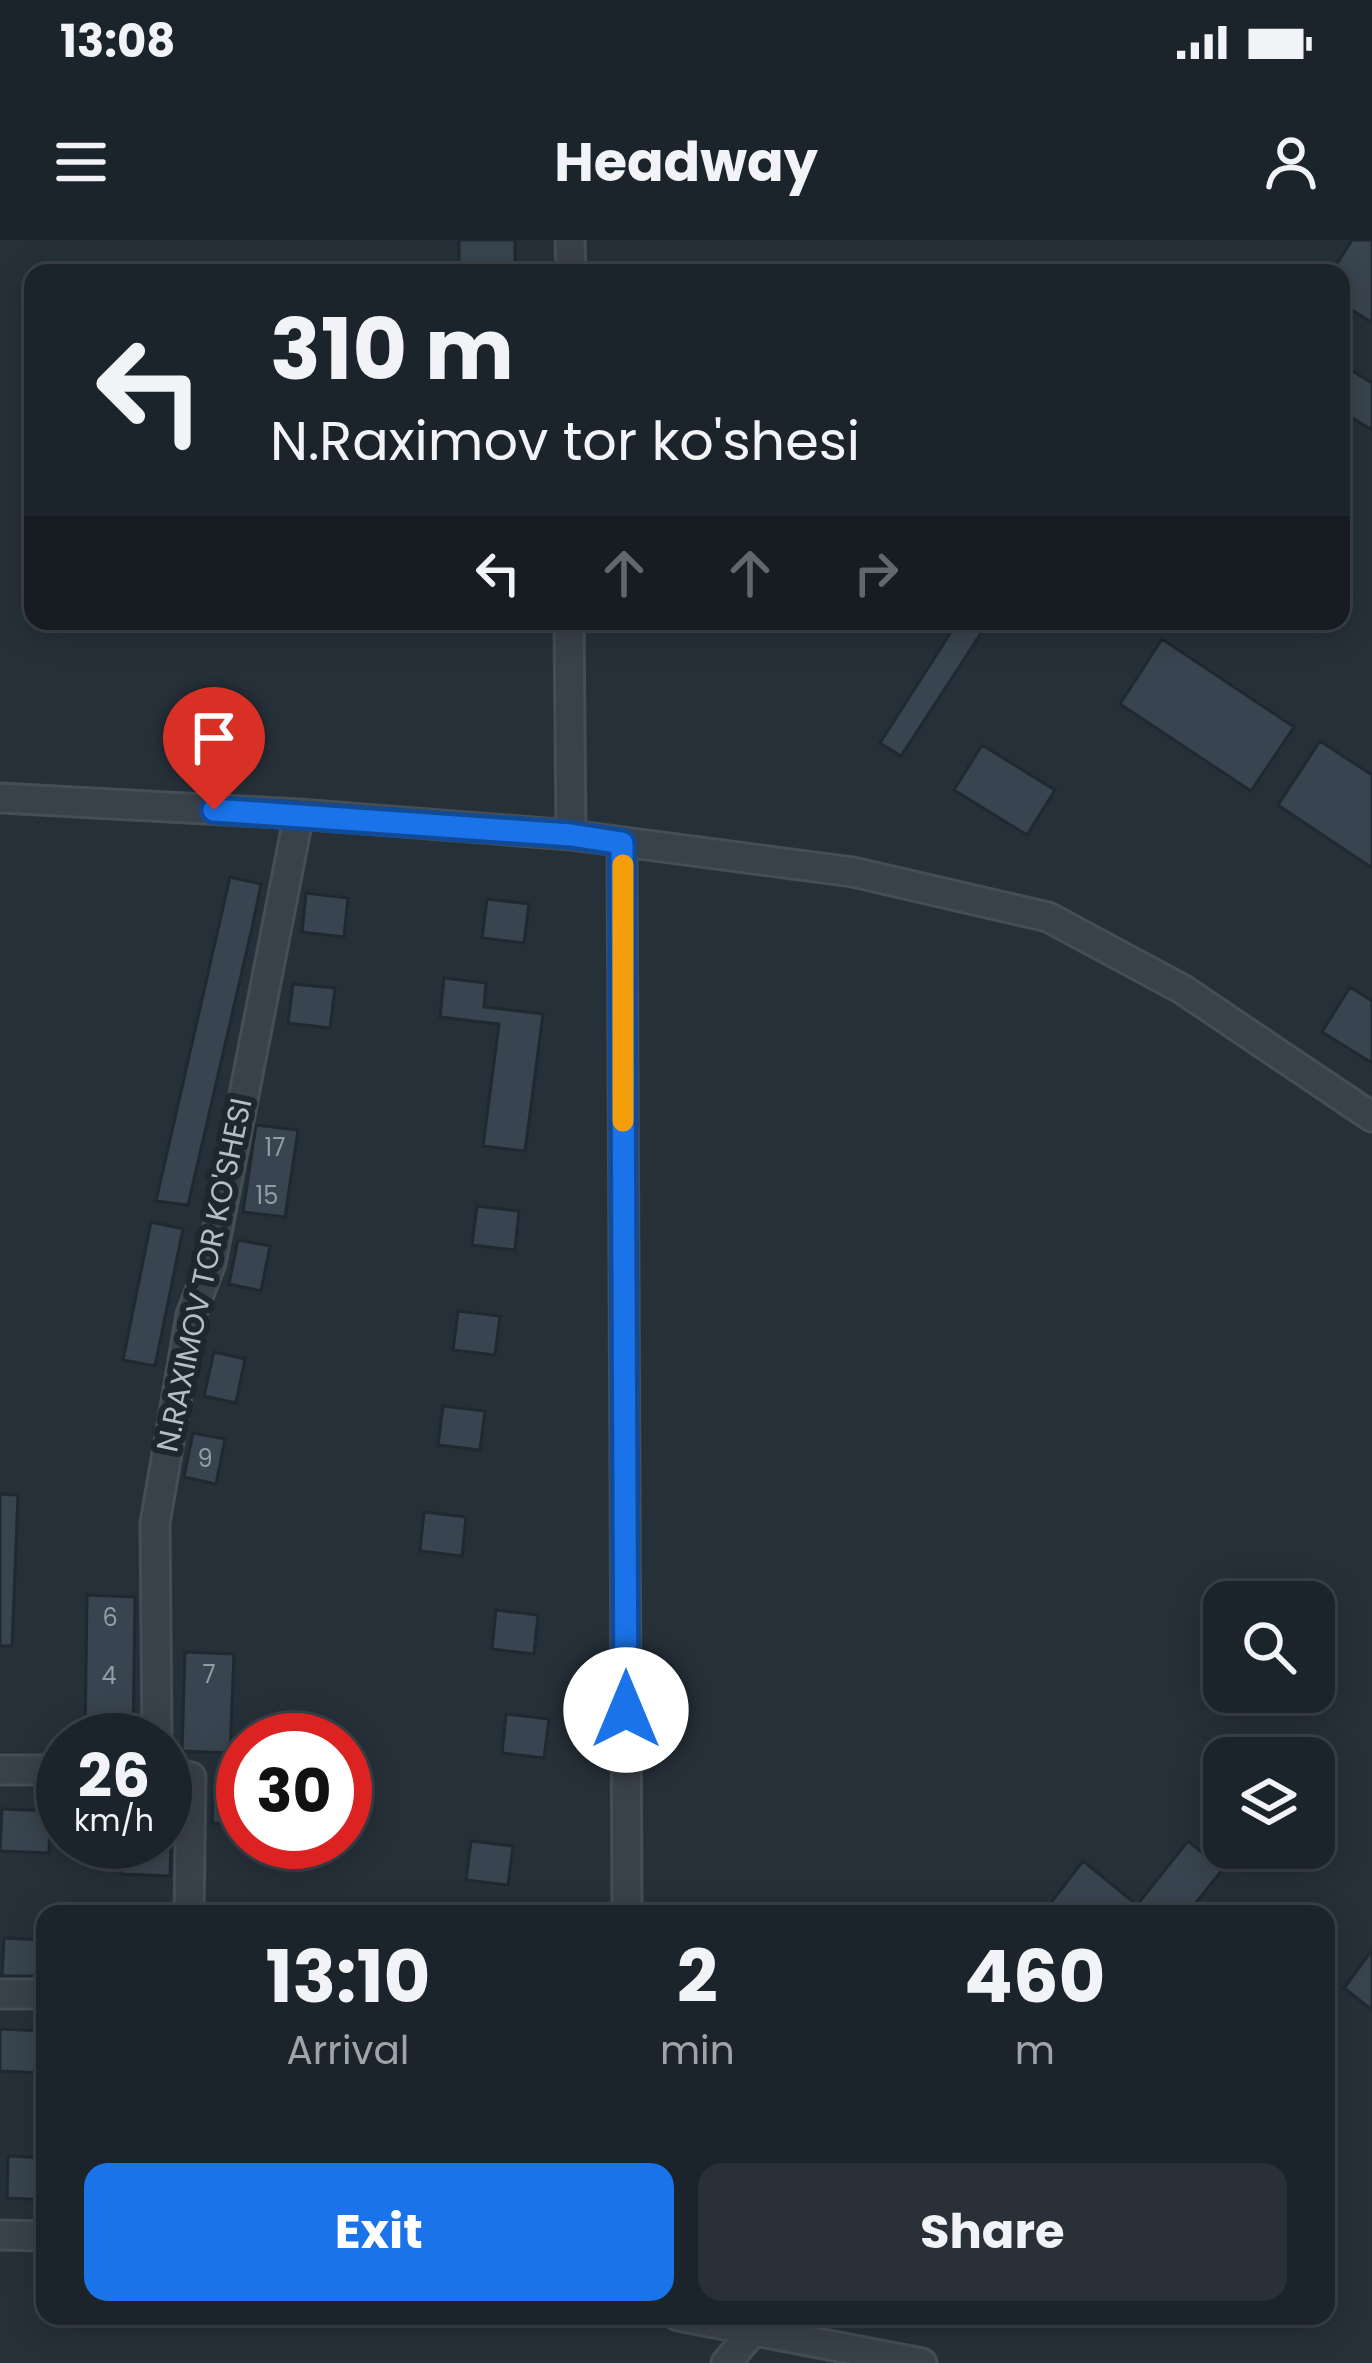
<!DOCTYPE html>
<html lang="en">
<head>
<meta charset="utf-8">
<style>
	:root { --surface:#1c242b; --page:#293037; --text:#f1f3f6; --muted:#a0a4a9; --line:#3a4147; --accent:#1a73e8 }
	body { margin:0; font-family:Poppins,sans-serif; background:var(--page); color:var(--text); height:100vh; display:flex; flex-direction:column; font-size:45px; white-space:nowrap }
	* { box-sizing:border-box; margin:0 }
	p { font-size:39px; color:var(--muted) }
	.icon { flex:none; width:66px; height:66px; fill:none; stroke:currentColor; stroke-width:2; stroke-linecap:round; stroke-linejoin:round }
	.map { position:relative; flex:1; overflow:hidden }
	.sheet { position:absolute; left:36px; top:1665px; width:1299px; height:420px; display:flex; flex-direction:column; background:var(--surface); border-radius:24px; box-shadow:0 6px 30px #0003,0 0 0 3px var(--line) }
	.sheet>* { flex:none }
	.hud { position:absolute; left:24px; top:24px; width:1326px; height:366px; border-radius:24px; box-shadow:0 6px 30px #0003,0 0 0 3px var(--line); background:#1c242b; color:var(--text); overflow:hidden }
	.controls { position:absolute; left:1203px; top:1341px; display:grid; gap:24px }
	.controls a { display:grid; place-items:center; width:132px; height:132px; border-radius:24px; background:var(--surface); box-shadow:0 6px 30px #0003,0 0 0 3px var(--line); font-size:60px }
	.speed { position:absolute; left:36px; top:1473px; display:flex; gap:24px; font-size:60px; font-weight:700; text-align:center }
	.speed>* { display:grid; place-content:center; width:156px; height:156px; border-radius:50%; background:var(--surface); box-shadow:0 6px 30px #0003,0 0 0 3px var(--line); line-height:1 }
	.speed small { font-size:30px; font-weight:400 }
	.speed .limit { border:18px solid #d22; background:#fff; color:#111 }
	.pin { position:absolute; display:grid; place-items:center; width:102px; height:102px; color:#fff; margin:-123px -51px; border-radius:50% 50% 50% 0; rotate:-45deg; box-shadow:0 0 12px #0007 }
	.pin .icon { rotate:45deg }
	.me { position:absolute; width:132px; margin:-66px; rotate:0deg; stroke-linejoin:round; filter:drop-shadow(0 0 9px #0008) }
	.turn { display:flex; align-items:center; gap:42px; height:252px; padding:0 48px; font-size:54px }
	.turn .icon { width:156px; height:156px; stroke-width:2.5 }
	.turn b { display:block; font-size:84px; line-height:102px }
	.lanes { display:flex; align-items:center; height:114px; padding:0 48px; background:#0003; justify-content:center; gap:60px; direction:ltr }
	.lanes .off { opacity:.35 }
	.eta { display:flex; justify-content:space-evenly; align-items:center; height:204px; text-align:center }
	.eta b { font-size:72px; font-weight:700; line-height:84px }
	.button { display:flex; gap:24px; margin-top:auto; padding:24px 48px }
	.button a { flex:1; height:138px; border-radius:24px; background:var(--accent); color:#fff; font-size:48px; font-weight:700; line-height:138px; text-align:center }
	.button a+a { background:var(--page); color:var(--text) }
	.status { display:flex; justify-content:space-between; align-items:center; height:84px; padding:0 60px; background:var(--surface); direction:ltr }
	.status svg { height:33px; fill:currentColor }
	header { display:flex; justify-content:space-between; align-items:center; height:156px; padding:0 48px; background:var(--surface); font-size:54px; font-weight:700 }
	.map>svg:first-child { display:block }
	.building { fill:#38444f; stroke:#202830; stroke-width:3 }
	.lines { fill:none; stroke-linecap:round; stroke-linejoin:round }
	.minor-casing { stroke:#454d55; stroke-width:33 }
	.minor { stroke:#39414a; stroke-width:27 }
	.route-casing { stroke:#114b97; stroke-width:30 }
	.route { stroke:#1a73e8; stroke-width:21 }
	.slow { stroke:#f59e0b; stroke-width:21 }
	.labels { text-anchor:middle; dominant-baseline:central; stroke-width:12; stroke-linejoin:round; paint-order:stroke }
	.number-label { font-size:24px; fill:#949da6 }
	.street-label { font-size:30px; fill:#b5bdc5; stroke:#1e262e }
</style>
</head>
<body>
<div class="status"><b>13:08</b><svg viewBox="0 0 49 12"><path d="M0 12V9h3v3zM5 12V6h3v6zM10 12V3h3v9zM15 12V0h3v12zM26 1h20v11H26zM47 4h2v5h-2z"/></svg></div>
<header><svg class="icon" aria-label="menu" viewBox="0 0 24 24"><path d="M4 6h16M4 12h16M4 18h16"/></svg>Headway<svg class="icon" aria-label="person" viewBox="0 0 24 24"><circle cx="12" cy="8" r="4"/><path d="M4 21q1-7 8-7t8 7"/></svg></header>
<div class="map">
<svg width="1372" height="2123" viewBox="0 0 1372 2123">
	<rect width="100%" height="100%" fill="#263039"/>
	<path class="building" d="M459 0H515V28L459 27Z
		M1352 0H1372V83L1354 71 1351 76 1341 70V33H1331Z
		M1341 124 1372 143V190L1341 171Z
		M958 381H989L901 516 880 503Z
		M1162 399 1294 487 1251 551 1120 464Z
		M1320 501 1372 535V628L1278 565Z
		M982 505 1055 550 1027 595 954 550Z
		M230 637 261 644 252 688 188 965 156 961Z
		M306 653 348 658 344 697 302 692Z
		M487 659 529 664 524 703 482 698Z
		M444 738 486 743 484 767 543 774 525 911 483 906 499 784 440 777Z
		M293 744 335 748 330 788 288 783Z
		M1350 747 1372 761V823L1322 792Z
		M256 885 298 890 285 977 243 972Z
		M477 966 519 971 515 1010 472 1005Z
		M151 982 183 989 155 1126 123 1120Z
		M238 1000 270 1006 261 1051 229 1044Z
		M458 1071 500 1076 495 1115 453 1110Z
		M214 1112 245 1119 236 1163 204 1156Z
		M443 1166 485 1171 480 1210 438 1205Z
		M193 1193 225 1199 216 1244 184 1237Z
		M0 1254 18 1255 12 1406H0Z
		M424 1272 466 1277 462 1316 420 1311Z
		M87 1355 135 1357 133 1500H85Z
		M496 1370 538 1375 534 1414 492 1409Z
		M185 1412 234 1414 230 1513 182 1511Z
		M506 1474 549 1479 544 1518 502 1513Z
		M214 1542 243 1543V1585L212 1583Z
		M2 1569 50 1571 49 1613 0 1611Z
		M471 1601 513 1606 508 1645 466 1640Z
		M1188 1601 1223 1629 1187 1674H1042L1083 1621 1137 1665Z
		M123 1602H171L170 1636 121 1634Z
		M4 1698 45 1700V1736H2Z
		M1372 1710V1770L1344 1748Z
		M0 1789 45 1791V1833L0 1831Z
		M8 1916 45 1918V1960L7 1958Z"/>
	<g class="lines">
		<g class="minor-casing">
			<path id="minor" d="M570 0 571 33
				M569 381 571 595
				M0 558 299 574 571 595 853 632 1048 677 1182 749 1372 877
				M622 603 627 1674
				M157 1500 155 1283 191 1075 211 1023 299 574
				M0 1530H63
				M165 1532 191 1537 189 1674
				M0 1754H45
				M0 1995 45 1996
				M678 2076 922 2123
				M726 2123 755 2089"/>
		</g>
		<use href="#minor" class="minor"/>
	</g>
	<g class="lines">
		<g class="route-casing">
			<path id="route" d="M214 570 571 595 622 603 626 1470"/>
		</g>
		<use href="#route" class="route"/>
		<path class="slow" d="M623 625V881"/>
	</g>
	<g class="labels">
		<g class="number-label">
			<text x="275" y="907">17</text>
			<text x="267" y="955">15</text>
			<text x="205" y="1218">9</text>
			<text x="110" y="1377">6</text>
			<text x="209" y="1434">7</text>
			<text x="109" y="1435">4</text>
		</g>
		<g class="street-label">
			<text transform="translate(204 1035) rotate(-78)">N.RAXIMOV TOR KO'SHESI</text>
		</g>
	</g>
</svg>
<div class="controls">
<a><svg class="icon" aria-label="search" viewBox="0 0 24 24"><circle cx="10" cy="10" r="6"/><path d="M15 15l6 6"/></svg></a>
<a><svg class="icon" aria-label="layers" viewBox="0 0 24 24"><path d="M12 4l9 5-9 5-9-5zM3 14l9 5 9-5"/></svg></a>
</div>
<div class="speed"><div>26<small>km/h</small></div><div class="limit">30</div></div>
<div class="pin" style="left:214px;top:570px;background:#d93025"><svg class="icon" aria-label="arrive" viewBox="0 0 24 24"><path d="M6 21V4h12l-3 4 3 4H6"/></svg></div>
<svg class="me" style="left:626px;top:1470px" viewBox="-20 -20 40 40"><circle r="19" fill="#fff"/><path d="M0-13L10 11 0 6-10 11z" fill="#1a73e8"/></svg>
<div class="hud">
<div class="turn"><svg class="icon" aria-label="left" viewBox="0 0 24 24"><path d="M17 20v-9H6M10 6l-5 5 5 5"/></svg><div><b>310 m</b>N.Raximov tor ko'shesi</div></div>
<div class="lanes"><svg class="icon" aria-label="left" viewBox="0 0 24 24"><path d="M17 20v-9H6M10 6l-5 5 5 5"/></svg><svg class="icon off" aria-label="ahead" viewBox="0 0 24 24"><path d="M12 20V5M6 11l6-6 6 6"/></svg><svg class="icon off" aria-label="ahead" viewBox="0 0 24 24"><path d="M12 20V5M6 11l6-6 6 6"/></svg><svg class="icon off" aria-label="right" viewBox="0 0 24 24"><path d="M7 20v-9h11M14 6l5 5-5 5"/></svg></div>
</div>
<section class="sheet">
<div class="eta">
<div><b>13:10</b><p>Arrival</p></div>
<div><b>2</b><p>min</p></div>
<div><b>460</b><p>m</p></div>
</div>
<div class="button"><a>Exit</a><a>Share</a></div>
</section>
</div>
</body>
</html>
